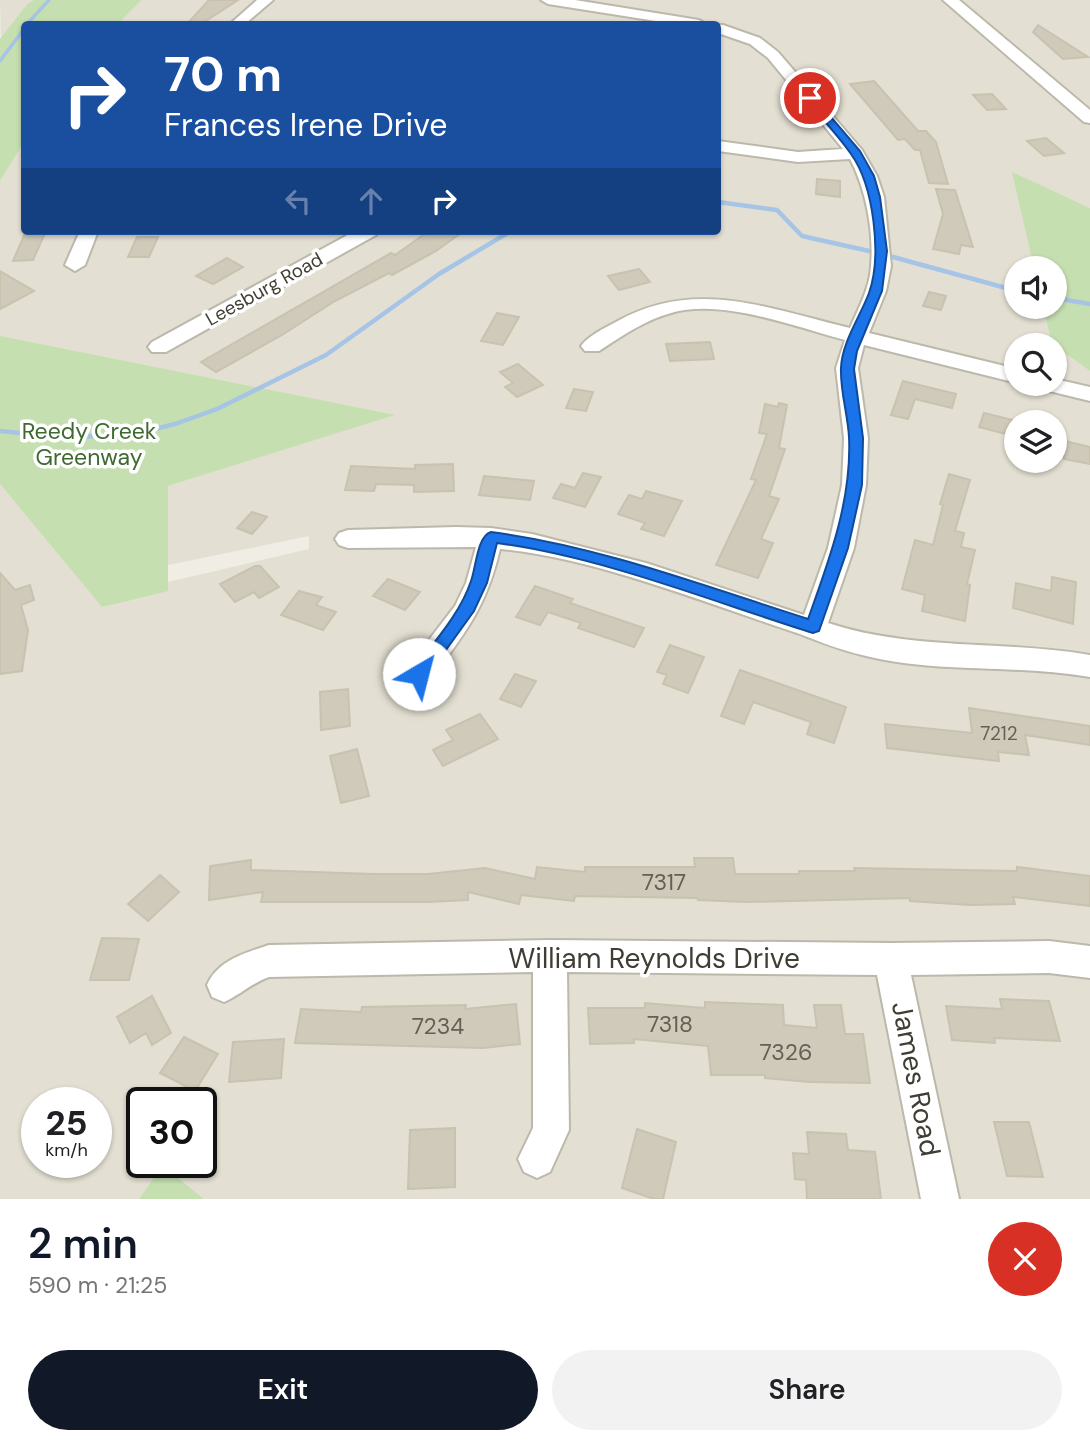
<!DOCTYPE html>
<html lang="en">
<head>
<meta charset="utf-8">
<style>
	:root { --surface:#fff; --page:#f2f2f2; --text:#202124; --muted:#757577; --accent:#111827 }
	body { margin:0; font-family:"DM Sans",sans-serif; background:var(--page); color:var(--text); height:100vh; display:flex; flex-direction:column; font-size:26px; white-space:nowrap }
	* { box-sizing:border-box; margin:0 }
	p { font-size:23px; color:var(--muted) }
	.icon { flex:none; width:38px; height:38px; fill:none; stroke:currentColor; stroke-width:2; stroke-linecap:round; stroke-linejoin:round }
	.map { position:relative; height:1199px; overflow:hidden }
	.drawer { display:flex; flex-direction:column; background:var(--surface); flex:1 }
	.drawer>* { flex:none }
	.banner { position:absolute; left:21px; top:21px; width:700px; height:214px; border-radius:7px; box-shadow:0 2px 5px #0004; background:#1a4fa0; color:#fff; overflow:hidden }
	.controls { position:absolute; left:1004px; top:256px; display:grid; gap:14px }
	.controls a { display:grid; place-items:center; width:63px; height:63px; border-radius:50%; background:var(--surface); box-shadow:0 2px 5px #0004; font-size:35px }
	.speed { position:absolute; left:21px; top:1087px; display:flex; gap:14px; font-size:35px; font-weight:700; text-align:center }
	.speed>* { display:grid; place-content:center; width:91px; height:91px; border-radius:50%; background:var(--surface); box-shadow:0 2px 5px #0004; line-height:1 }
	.speed small { font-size:18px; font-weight:400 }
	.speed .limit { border:4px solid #111; border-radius:10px; background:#fff; color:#111 }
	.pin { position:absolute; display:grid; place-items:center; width:60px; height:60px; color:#fff; margin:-30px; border:4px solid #fff; border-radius:50%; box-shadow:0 2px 7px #0007 }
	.me { position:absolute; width:77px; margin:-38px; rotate:37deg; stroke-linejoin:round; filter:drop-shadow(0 0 5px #0008) }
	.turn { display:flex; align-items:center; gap:24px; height:147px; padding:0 28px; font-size:32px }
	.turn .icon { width:91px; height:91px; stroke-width:2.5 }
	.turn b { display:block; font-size:49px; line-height:60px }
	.lanes { display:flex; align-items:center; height:66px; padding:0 28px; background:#0003; justify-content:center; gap:35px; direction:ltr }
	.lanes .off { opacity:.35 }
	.round { display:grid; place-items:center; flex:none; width:74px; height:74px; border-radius:37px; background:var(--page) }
	.head { display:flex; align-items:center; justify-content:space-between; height:119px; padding:0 28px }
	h1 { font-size:42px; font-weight:600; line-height:52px; color:var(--accent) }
	.primary-button { display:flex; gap:14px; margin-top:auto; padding:14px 28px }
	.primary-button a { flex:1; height:80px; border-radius:42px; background:var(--accent); color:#fff; font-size:28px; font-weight:600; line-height:80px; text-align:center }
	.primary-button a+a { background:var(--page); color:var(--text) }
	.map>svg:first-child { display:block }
	.residential { fill:#e3dfd2; fill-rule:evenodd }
	.green { fill:#c5dfb0 }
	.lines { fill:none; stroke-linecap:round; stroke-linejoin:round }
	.stream-far1 { stroke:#a6c4e6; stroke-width:3.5 }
	.stream { stroke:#a6c4e6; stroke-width:4.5 }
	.building { fill:#cfcaba; stroke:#c9c2af; stroke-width:2 }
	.minor-casing { stroke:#bcb8aa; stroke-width:4 }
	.minor { fill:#fff; fill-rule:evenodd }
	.route { fill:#1a73e8; stroke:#114b97; stroke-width:2 }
	.labels { text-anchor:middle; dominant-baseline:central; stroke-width:7; stroke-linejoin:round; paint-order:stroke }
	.far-street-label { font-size:19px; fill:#403d34; stroke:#fff }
	.number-label { font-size:19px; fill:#646056 }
	.park-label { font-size:23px; fill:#3f6a2f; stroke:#fff }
	.near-number-label { font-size:23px; fill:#646056 }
	.near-street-label { font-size:28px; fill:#403d34; stroke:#fff }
</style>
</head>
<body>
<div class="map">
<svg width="1090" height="1199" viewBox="0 0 1090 1199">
	<rect width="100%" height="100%" fill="#efede4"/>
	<path class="residential" d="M0 0H34L28 3 1 39Z
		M142 0H1090V208L1013 173 1034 268H1017V306H1043L1053 345H1017V383H1055V346L1090 371V1199H204L164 1165 139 1199H0V484L103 607 168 582 309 549V536L168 565V486L393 415 0 337V181L24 142V231H718V24H118ZM1017 422H1055V460H1017ZM37 1102H96V1162H37ZM142 1102H201V1162H142Z"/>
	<path class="green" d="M34 0H142L118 24H24V142L0 181V39L28 3Z
		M1012 172 1090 208V371L1052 344 1043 306H1055V268H1034Z
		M0 336 395 415 168 486V591L102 607 0 484Z
		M163 1165 204 1199H139Z"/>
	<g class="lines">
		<path class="stream-far1" d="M27 24 49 0
			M0 61 24 29"/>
		<path class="stream" d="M718 202 777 210 802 236 869 251
			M893 257 1017 291
			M1055 298 1090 304
			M0 431 59 437 131 435 175 424 217 409 326 355 439 274 511 231"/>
	</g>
	<path class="building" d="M209 0H238L201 24H187Z
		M1038 25 1088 57 1063 59 1033 32Z
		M874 81 918 131H926L936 142 948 184 929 183 920 150H915L905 139 898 140 850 84Z
		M992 94 1006 109 987 110 973 95Z
		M1046 138 1064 153 1044 156 1027 141Z
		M817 179 840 181V197L816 194Z
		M936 189 955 190 973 247 961 245 959 254 933 249 943 214Z
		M26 231H46L33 260 13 261Z
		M429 231H464L436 251 392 275 389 273 335 301 282 335 216 372 201 362 391 253 395 255Z
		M137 237H158L149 257H128Z
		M227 258 243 267 213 284 196 276Z
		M639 269 650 282 619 290 608 276Z
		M0 271 34 291 0 309Z
		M929 292 946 296 941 310 923 306Z
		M497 313 519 317 503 345 481 341Z
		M710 342 714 359 670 361 666 344Z
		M518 364 543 385 517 397 505 387 513 383 500 372Z
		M903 381 956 394 952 408 915 399 908 419 891 415Z
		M574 389 593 392 586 411 566 408Z
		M779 403 787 405 779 448 785 449 769 496 779 499 761 539 773 543 758 578 716 565 756 480 751 479 767 434 759 433 765 404 778 407Z
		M984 413 1017 421V437L979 427Z
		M1065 441 1090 447V464L1064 459Z
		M453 464 454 491 414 492V485L376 484 374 491 345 490 351 466 415 469V465Z
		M583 473 601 477 585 507 553 498 561 484 575 488Z
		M949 474 970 480 955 531 964 533 961 547 975 550 967 584 970 585 965 621 922 611 925 595 902 589 915 540 933 545 943 505 940 504Z
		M484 476 534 481 530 500 479 495Z
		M646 491 682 501 664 536 641 529 645 523 618 514 629 495 642 499Z
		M252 512 267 517 252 534 237 528Z
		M255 566H260L279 587 259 598 254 592 235 602 220 584Z
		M0 573 15 590 30 585 34 600 21 605 28 630 22 671 0 674Z
		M1052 577 1076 582 1073 624 1013 608 1016 583 1051 591Z
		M388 579 420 592 405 610 373 596Z
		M535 586 573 599 570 603 644 628 634 647 578 628 581 623 548 612 540 625 516 617Z
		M299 591 322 597 316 605 336 612 323 630 281 615Z
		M670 645 704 657 688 693 663 684 667 675 657 672Z
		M740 670 846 707 834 743 807 734 811 722 753 702 744 724 721 716Z
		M515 674 536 681 521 707 500 699Z
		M348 689 350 726 321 730 320 692Z
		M969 708 1090 726V745L1025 735 1029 755 998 752 999 761 887 748 885 724 972 733Z
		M480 714 498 739 443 766 433 750 453 740 446 730Z
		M357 749 369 796 341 803 330 756Z
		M694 858H733L735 874H799V871H855L854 868 1017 871V867L1090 876V906L1013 897 1015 904 971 905 910 901V898L747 902 698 900 697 898 575 896 574 901 521 895 519 904 468 892V900L428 902H261L263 892 209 900 210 866 251 860V870L374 874H428L485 868 535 879 537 867 585 872V867H695Z
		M160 875 179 892 148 921 128 904Z
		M102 938 139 939 129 980H90Z
		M152 996 171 1033 152 1045 146 1033 130 1043 117 1017Z
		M1000 999 1049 1001 1060 1041 994 1038 995 1043 952 1040 946 1006 1002 1009Z
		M705 1002 783 1005 784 1025 817 1028 814 1005H841L845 1034H863L870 1083 810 1082 765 1078V1075H711L708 1046 634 1039V1043L590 1044 588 1008H645V1003L705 1008Z
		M516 1004 520 1044 483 1048 295 1043 301 1009 361 1012 362 1007 466 1005 465 1009Z
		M184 1037 218 1054 195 1091 160 1073Z
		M284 1039 281 1078 229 1082 233 1042Z
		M994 1122H1029L1043 1177 1007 1176Z
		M455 1128V1187L408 1189 410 1130Z
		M637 1129 676 1142 663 1199H654L622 1188Z
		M807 1132 846 1134 848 1150 875 1152 881 1199H807L806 1180 795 1179 793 1153 809 1154Z"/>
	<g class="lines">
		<g class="minor-casing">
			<path id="minor" d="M257 0H273L245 24H230Z
				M541 0H575L699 20 706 24H675L548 4Z
				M943 0H959L1090 110V123L1084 122Z
				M714 24 723 25 760 38 778 52 862 150 877 176 884 197 891 266 886 291 869 333 1017 369V383L864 345 858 368 868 438 866 485 854 548 828 623C913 651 1002 640 1090 655V677C1015 664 935 674 862 655 840 650 818 641 797 633 705 603 596 558 500 549 486 609 464 634 429 682L419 685 409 682 405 674 409 666 455 606 466 583 476 547 348 548 339 545 335 539 339 533 348 530 456 527 491 528 532 534 646 563 804 615 828 548 842 485 844 438 836 368 845 340C795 327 722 298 671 313 645 320 622 336 599 351H585L581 346C589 335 605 328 616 322 695 277 769 309 850 328 858 309 870 288 871 266 874 232 866 189 850 159L798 162 718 151V141L798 152 843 149 768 58 750 44 718 33V24Z
				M80 231H98L85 265 75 271 65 265Z
				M355 231H378L376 235 166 352H152L148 347 152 342Z
				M1055 379 1090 387V401L1037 388 1034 383H1055Z
				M550 940 891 943 1049 941 1090 946V978L1049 973 911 975 959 1199H921L877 975 567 972 569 1130 550 1172 537 1178 524 1172 518 1159 533 1128V972L269 977C252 983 240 995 224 1002L212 997 207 985C218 960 245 953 269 945Z"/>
		</g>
		<use href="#minor" class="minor"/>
	</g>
	<path class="route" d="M806 96H813L860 151 874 176 880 197 887 251 882 291 857 351 854 369 863 438 862 485 848 548 819 631 813 633C711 601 602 557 497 543L487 583 474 611 425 679H413L411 674 413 670C434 642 460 614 471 581 476 568 477 536 491 532 599 546 704 586 808 619 829 561 852 500 849 437 848 415 840 391 841 368 842 342 860 317 869 293 882 256 874 186 851 154 838 135 821 118 806 100Z"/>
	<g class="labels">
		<g class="far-street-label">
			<text transform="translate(264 289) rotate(-29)">Leesburg Road</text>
		</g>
		<g class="number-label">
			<text x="999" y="733">7212</text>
		</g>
		<g class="park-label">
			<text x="89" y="431">Reedy Creek<tspan x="89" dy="26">Greenway</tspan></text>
		</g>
		<g class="near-number-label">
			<text x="664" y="882">7317</text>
			<text x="670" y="1024">7318</text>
			<text x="438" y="1026">7234</text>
			<text x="786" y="1052">7326</text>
		</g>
		<g class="near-street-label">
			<text x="654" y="958">William Reynolds Drive</text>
			<text transform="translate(916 1079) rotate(79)">James Road</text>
		</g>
	</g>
</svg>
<div class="controls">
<a><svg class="icon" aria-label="sound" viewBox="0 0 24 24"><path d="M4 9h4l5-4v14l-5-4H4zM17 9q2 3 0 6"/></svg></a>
<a><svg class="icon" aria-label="search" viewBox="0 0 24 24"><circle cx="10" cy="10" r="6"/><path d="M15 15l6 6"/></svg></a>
<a><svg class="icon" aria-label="layers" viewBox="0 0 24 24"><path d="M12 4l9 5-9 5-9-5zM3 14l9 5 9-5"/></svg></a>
</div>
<div class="speed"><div>25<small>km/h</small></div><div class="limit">30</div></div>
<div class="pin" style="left:810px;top:98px;background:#d93025"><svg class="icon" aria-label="arrive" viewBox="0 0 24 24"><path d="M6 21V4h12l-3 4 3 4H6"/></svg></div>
<svg class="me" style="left:419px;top:674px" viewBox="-20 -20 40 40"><circle r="19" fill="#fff"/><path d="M0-13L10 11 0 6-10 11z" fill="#1a73e8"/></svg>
<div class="banner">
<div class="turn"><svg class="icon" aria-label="right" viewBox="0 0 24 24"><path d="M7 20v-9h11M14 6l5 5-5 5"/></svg><div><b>70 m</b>Frances Irene Drive</div></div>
<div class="lanes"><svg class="icon off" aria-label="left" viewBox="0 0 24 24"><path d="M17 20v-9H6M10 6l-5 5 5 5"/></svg><svg class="icon off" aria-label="ahead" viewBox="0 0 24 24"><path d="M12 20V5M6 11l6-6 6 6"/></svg><svg class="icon" aria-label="right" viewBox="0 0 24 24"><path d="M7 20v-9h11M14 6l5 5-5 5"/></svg></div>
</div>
</div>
<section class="drawer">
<div class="head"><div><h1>2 min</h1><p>590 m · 21:25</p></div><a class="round" style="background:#d93025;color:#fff"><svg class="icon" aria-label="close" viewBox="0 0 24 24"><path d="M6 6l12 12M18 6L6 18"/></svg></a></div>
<div class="primary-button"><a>Exit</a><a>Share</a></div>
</section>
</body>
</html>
